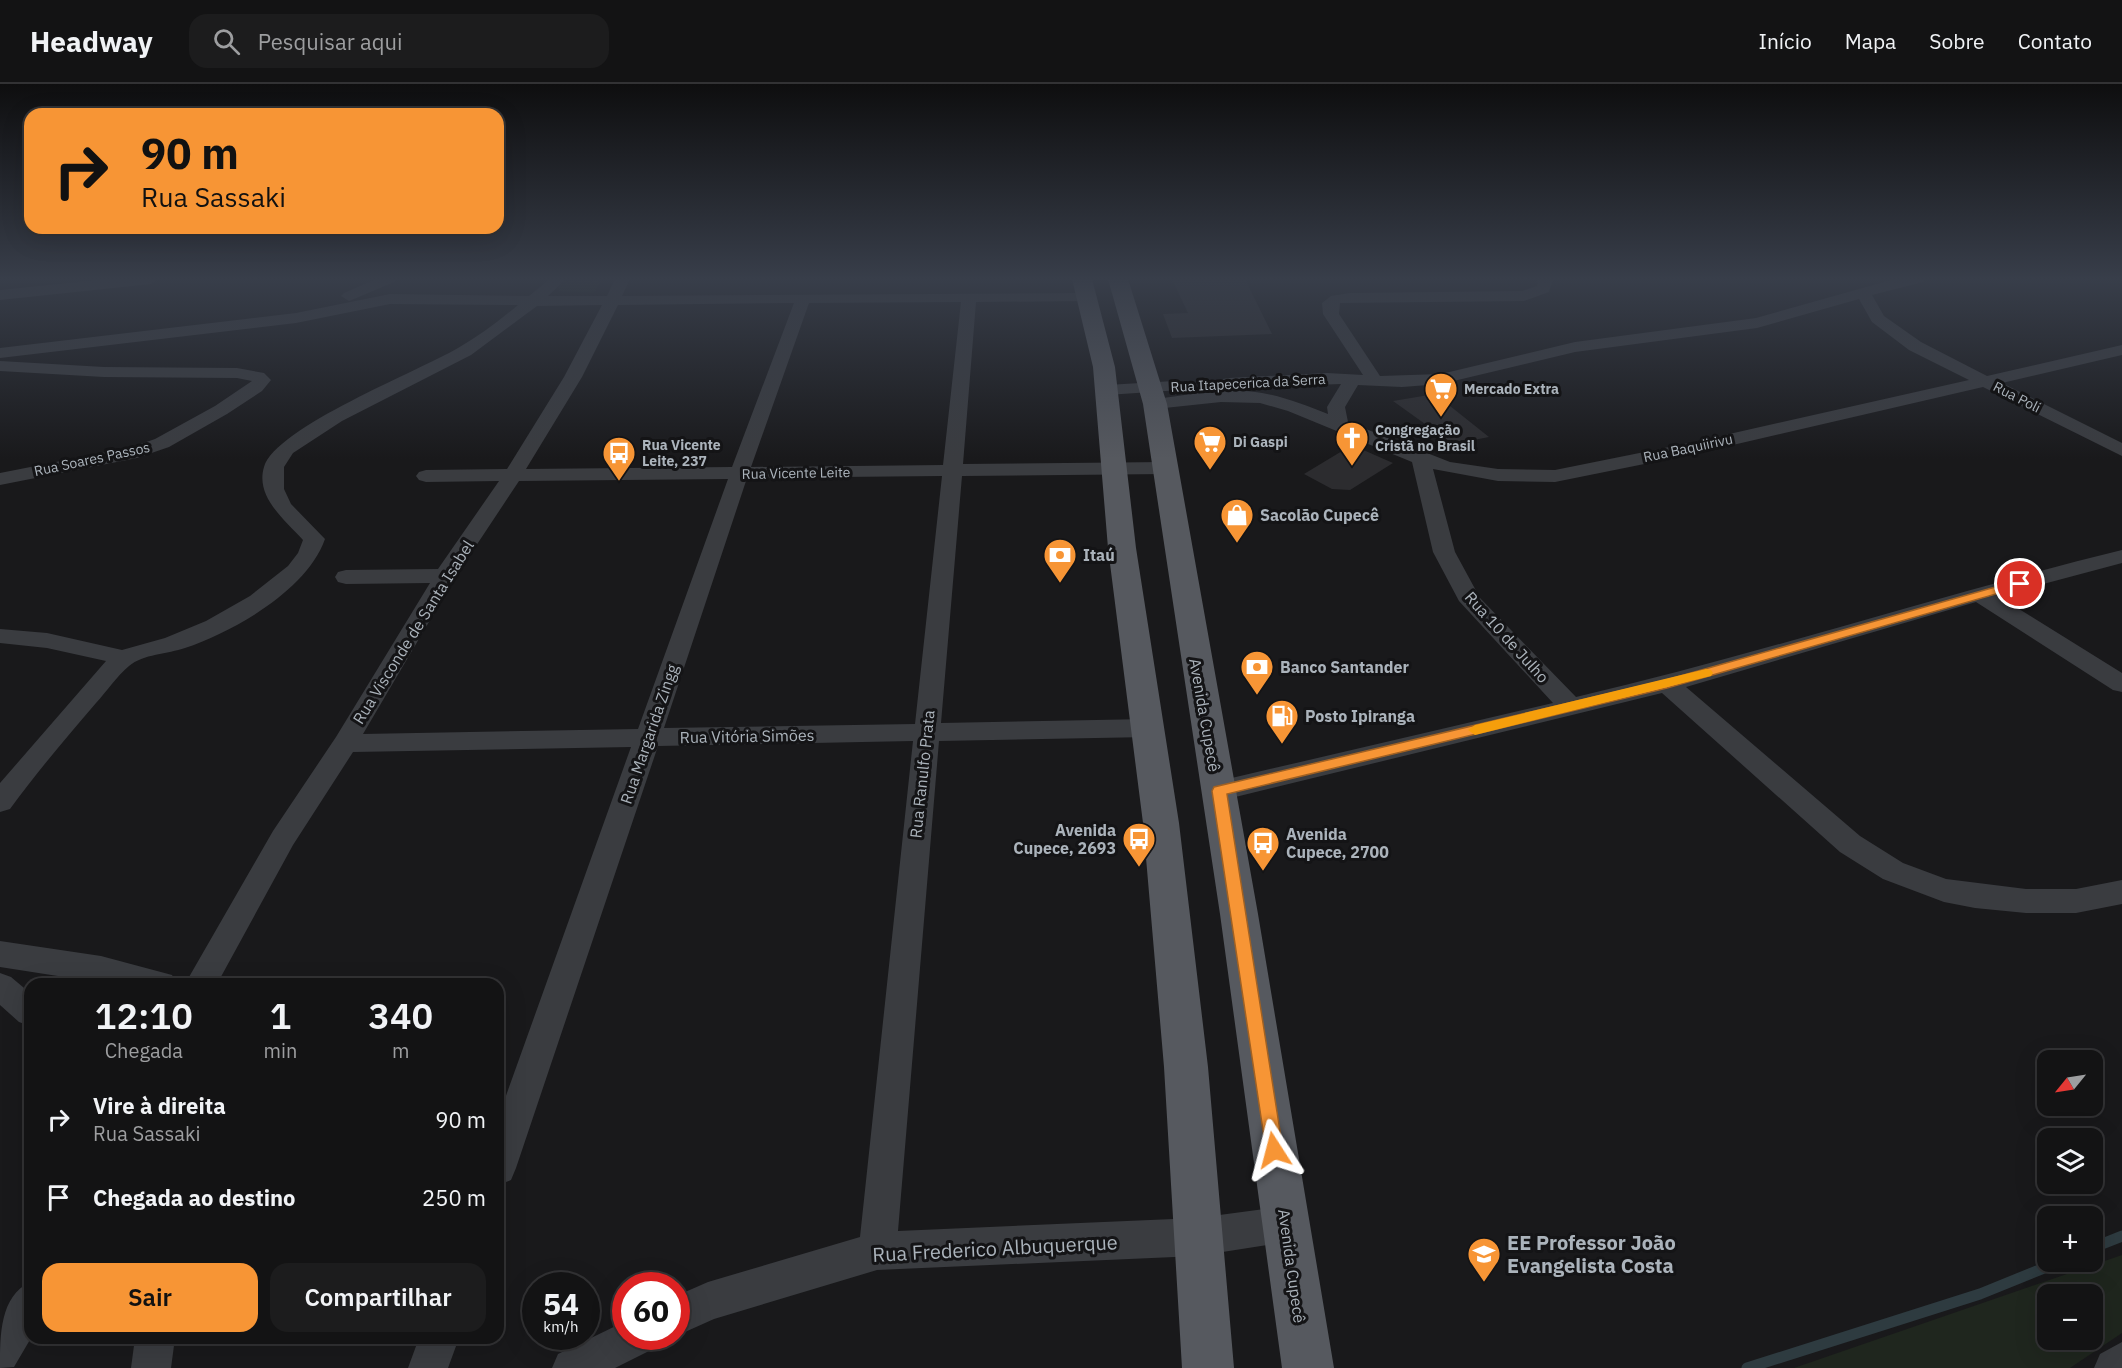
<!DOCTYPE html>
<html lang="pt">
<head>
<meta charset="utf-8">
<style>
	:root { --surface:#131314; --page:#1c1c1d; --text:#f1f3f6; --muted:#9d9ea0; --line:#323234; --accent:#f79535 }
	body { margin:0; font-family:"IBM Plex Sans",sans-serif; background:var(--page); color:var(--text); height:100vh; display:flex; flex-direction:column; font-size:22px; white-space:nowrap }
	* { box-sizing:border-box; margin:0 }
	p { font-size:20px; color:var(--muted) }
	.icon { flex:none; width:33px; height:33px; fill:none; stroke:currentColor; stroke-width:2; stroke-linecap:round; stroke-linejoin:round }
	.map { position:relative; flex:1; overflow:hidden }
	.panel { position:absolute; left:24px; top:894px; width:480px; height:366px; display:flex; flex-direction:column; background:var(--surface); border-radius:18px; box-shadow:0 6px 24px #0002,0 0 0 2px var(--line) }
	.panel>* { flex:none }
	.guide { position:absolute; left:24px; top:24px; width:480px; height:126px; border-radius:18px; box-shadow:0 6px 24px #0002,0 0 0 2px var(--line); background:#f79535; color:#111; overflow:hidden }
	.needle { width:39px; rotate:240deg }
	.controls { position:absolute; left:2037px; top:966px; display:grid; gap:12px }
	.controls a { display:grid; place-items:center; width:66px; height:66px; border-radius:12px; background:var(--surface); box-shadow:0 6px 24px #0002,0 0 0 2px var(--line); font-size:30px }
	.speed { position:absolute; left:522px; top:1188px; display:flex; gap:12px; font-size:30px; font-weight:700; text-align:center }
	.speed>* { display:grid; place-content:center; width:78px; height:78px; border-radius:50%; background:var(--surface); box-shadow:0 6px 24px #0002,0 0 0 2px var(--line); line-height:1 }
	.speed small { font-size:15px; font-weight:400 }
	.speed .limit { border:9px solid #d22; background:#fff; color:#111 }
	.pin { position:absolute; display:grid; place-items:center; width:51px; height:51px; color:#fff; margin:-26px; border:3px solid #fff; border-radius:50%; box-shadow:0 2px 6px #0007 }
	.me { position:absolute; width:66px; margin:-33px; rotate:351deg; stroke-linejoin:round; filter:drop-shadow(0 0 4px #0008) }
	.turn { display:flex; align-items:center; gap:21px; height:126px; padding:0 18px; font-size:27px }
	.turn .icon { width:78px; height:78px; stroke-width:2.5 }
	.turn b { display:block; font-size:42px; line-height:51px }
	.eta { display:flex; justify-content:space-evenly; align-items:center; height:102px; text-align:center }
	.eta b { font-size:36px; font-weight:600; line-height:42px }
	.cta { display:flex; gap:12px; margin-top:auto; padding:12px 18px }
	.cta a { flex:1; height:69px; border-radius:18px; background:var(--accent); color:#111; font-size:24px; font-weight:600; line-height:69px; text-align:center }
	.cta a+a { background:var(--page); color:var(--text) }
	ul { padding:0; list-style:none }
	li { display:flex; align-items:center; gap:18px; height:78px; padding:0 18px }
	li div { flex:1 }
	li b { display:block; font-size:22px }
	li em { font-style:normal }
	header { display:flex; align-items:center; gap:36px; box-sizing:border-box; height:84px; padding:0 30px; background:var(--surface); border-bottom:2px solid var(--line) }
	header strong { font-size:28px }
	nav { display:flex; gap:33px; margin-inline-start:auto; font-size:21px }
	.search { width:420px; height:54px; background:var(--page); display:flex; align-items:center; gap:15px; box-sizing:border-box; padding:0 21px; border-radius:18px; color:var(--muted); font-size:22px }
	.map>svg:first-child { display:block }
	.green { fill:#1f261e; fill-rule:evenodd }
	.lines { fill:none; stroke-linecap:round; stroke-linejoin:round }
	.stream { stroke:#2e3b40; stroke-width:11 }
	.building { fill:#2c2c2f }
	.street { fill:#3a3c40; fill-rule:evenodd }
	.primary { fill:#56595f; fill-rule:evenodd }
	.route { fill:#f79535; stroke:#a16122; stroke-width:1.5 }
	.slow { fill:#f59e0b }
	.labels { text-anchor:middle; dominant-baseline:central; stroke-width:6; stroke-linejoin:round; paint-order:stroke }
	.far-street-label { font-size:14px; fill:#abb3bb; stroke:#141416 }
	.far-poi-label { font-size:14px; font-weight:bold; fill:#abb3bb; stroke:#141416; text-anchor:start }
	.poi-label { font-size:16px; font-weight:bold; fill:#abb3bb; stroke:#141416; text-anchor:start }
	.street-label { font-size:16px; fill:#abb3bb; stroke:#141416 }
	.near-poi-label { font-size:20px; font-weight:bold; fill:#abb3bb; stroke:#141416; text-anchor:start }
	.near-street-label { font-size:20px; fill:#abb3bb; stroke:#141416 }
</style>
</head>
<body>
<header>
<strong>Headway</strong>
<div class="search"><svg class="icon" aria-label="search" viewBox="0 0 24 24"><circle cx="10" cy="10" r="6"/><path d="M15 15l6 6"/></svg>Pesquisar aqui</div>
<nav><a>Início</a><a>Mapa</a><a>Sobre</a><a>Contato</a></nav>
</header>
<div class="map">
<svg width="2122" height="1284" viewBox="0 0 2122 1284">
	<rect width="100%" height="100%" fill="#19191b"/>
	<path class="green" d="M568 195H603L594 209 559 207 558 203Z
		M2122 1171V1249L2070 1284H1794ZM2048 1210H2092V1256H2048Z"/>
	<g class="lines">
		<path class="stream" d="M2092 1164 2122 1152
			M1747 1284 1980 1210 2059 1178"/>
	</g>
	<path class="building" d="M1172 195H1245L1272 250 1172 254 1163 230 1188 229Z
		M1435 310 1489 353 1453 360 1393 317Z
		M1352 361 1393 379 1350 406 1332 405 1304 390Z"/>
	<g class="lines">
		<path class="street" d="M107 195H158L151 200 0 216V206Z
			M376 195H396L394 198 354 215 349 217 341 212 344 209Z
			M550 195H566L548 212H607L615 195H630L622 212 1091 209 1094 212 1091 215 1086 217 976 218 963 380 1166 378 1173 380 1176 384 1173 388 1166 390 962 392 941 639 1149 635 1158 638 1162 644 1158 650 1149 653 939 657 898 1147 1197 1134 1287 1122 1300 1127 1306 1140 1300 1153 1287 1158 1197 1172 877 1186 714 1235 676 1252V1212L708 1198 860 1153 913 657 658 662 516 1084 511 1096 498 1101V1034L631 663 353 668 293 761 217 900H185L273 747 336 653 430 499 346 500 338 498 335 493 338 488 346 486 438 485 499 397 426 398 419 396 416 392 419 388 426 386 507 385 564 293 602 221 537 222 471 271 342 337 293 369 284 383V405L291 420 325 455C307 506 235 547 185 564 168 570 143 570 129 582 117 592 107 607 96 619 66 654 37 688 10 725L0 728V699L106 577 47 564 0 559V545L47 549 122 566 165 554 206 537 250 512 288 482 298 469 303 456C285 436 255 413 264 383 276 343 419 287 458 264 479 252 499 237 518 221L390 220 296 239 0 274V264L296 229 390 210 529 212ZM961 218 943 381 751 383 809 219ZM794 219 732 383 526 385 582 293 618 221ZM942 392 915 640 664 644 747 394ZM728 395 638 645 363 650 456 492 519 397Z
			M1538 195H1553L1549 208 1524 217 1340 219 1339 230 1380 292 1441 290 1575 258 1756 234 1891 196 1925 195 1923 198 1872 211 1884 232 1921 258 1987 292 2122 261V271L2002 299 2122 359V372L1983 303 1694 370 1555 398 1498 397 1433 385 1455 468 1480 514 1576 613C1760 570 1939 511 2122 466V479L1998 512 2122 589V608L2113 606 1976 518 1686 603 1860 752 1903 779 1946 795 2026 805H2076L2122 796V820L2076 829H2026L1975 824 1944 818 1883 795 1840 768 1662 609 1219 717 1209 714 1205 707 1209 700 1219 697 1553 619 1459 517 1433 468 1412 378 1288 327 1260 319 1221 318 1155 325 1149 324 1146 320 1149 316 1155 315C1189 311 1227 303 1262 309 1285 313 1307 322 1328 330L1327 323 1341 300 1229 304 1223 303 1220 299 1223 295 1229 294 1327 289 1363 291 1323 230 1322 219 1331 212 1350 209 1522 207 1537 202ZM1859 215 1872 238 1909 266 1969 296 1694 358 1555 386 1498 385 1450 378 1348 338 1345 323 1358 301 1402 303 1441 300 1575 268 1757 244Z
			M0 277 104 283 237 284 264 289 271 296 262 307 227 330 169 363 137 374 0 401V389L132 363 155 355 215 322 252 297 237 294 104 293 0 287Z
			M1174 297 1180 298 1183 302 1180 306 1107 311 1101 310 1098 306 1101 302 1107 301Z
			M0 857 101 872 172 891 177 900H109L0 883Z
			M0 889 11 893 30 909V942L19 938 0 921Z
			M30 1198 31 1254 14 1283 0 1284C0 1250 0 1213 30 1198Z
			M626 1237V1252H657L651 1266 615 1284H552L558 1270Z
			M135 1254H175L171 1284H131Z
			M419 1254H459L448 1284H408Z
			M2122 1258V1284H2094L2100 1270Z"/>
		<path class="primary" d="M1072 195H1092L1115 283 1136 464 1179 739 1208 983 1234 1284H1182L1164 983 1143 739 1108 464 1093 283Z
			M1108 195H1128L1167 320 1258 830 1334 1284H1282L1220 830 1143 320Z"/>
	</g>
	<linearGradient id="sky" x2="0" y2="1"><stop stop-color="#0e0e0f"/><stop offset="0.52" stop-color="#383e4a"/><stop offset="1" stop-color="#383e4a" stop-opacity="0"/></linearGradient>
	<rect width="2122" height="375" fill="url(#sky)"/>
	<path class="route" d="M2020 496 2024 497V502L1667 604 1227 710 1283 1066 1281 1073 1274 1075 1267 1073 1212 707 1214 703 1666 596Z"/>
	<path class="slow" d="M1706 585 1711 586 1713 589 1711 592 1475 651 1468 646 1475 641Z"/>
	<defs>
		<g id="supermarket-pin" transform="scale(1.725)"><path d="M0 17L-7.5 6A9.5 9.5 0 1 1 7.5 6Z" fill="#f79535" stroke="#141416"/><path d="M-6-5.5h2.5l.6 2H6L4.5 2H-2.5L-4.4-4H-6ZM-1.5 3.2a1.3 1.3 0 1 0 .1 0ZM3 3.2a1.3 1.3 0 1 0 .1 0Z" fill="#fff"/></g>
		<g id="church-pin" transform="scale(1.725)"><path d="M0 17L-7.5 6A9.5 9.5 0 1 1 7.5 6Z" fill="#f79535" stroke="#141416"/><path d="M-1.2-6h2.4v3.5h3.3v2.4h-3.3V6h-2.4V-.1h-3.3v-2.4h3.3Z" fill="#fff"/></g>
		<g id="bus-pin" transform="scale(1.725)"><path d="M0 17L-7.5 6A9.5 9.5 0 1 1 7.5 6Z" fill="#f79535" stroke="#141416"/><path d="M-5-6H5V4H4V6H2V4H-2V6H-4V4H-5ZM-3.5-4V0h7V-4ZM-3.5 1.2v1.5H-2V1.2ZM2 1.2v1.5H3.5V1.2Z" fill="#fff"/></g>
		<g id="shop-pin" transform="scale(1.725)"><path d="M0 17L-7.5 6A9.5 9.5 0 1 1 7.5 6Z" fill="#f79535" stroke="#141416"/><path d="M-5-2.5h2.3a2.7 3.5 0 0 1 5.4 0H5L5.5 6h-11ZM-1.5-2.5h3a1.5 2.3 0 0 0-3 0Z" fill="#fff"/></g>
		<g id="bank-pin" transform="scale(1.725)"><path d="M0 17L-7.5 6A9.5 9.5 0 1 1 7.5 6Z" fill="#f79535" stroke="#141416"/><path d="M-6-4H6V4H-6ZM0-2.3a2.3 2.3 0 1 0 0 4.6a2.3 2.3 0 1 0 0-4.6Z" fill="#fff"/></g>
		<g id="fuel-pin" transform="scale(1.725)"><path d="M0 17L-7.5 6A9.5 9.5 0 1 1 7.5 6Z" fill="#f79535" stroke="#141416"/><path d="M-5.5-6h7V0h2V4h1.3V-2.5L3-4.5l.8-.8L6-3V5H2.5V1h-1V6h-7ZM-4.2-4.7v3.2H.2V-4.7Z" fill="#fff"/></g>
		<g id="school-pin" transform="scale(1.725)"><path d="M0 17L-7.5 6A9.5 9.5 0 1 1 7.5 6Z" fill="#f79535" stroke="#141416"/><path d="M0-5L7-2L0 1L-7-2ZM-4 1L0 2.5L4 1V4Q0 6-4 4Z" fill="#fff"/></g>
	</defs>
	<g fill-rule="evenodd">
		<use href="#supermarket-pin" x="1441" y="305"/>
		<use href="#church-pin" x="1352" y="354"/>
		<use href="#supermarket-pin" x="1210" y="358"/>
		<use href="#bus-pin" x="619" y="369"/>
		<use href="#shop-pin" x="1237" y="431"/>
		<use href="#bank-pin" x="1060" y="471"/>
		<use href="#bank-pin" x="1257" y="583"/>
		<use href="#fuel-pin" x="1282" y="632"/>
		<use href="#bus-pin" x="1139" y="755"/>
		<use href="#bus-pin" x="1263" y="759"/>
		<use href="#school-pin" x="1484" y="1170"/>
	</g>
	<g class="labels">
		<g class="far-street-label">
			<text transform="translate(1248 299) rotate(-3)">Rua Itapecerica da Serra</text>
			<text transform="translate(2017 313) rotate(27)">Rua Poli</text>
			<text transform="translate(1688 364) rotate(-12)">Rua Baquiirivu</text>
			<text transform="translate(92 375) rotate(-12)">Rua Soares Passos</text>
			<text transform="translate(796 389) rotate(-1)">Rua Vicente Leite</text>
		</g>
		<g class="far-poi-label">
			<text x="1464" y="305">Mercado Extra</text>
			<text x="1375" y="346">Congregação<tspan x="1375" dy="16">Cristã no Brasil</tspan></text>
			<text x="1233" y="358">Di Gaspi</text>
			<text x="642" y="361">Rua Vicente<tspan x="642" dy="16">Leite, 237</tspan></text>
		</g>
		<g class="poi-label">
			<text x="1260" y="431">Sacolão Cupecê</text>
			<text x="1083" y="471">Itaú</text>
			<text x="1280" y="583">Banco Santander</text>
			<text x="1305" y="632">Posto Ipiranga</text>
			<text x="1116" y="746" text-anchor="end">Avenida<tspan x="1116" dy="18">Cupece, 2693</tspan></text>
			<text x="1286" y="750">Avenida<tspan x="1286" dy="18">Cupece, 2700</tspan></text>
		</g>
		<g class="street-label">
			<text transform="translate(413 548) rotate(-58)">Rua Visconde de Santa Isabel</text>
			<text transform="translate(1507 553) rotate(48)">Rua 10 de Julho</text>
			<text transform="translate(1205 631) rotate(80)">Avenida Cupecê</text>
			<text transform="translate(649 650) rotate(-71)">Rua Margarida Zingg</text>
			<text transform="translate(747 652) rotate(-1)">Rua Vitória Simões</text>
			<text transform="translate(922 690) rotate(-84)">Rua Ranulfo Prata</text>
			<text transform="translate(1292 1182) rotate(82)">Avenida Cupecê</text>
		</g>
		<g class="near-poi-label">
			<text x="1507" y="1158">EE Professor João<tspan x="1507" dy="23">Evangelista Costa</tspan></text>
		</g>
		<g class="near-street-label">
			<text transform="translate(995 1164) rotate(-3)">Rua Frederico Albuquerque</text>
		</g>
	</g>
</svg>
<div class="controls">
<a><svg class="needle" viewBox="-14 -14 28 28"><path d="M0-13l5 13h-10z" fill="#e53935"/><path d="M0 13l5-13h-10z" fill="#9d9ea0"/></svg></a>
<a><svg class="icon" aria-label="layers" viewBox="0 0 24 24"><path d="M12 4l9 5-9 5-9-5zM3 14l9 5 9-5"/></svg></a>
<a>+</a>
<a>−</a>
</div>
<div class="speed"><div>54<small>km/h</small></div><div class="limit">60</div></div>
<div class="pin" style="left:2020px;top:500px;background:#d93025"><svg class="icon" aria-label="arrive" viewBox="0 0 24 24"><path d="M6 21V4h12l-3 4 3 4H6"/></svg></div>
<svg class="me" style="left:1274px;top:1066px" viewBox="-20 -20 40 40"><path d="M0-17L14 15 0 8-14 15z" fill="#f79535" stroke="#fff" stroke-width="4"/></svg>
<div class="guide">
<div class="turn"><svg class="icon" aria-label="right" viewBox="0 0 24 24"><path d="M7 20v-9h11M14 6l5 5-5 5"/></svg><div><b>90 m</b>Rua Sassaki</div></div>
</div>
<section class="panel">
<div class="eta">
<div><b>12:10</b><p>Chegada</p></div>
<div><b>1</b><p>min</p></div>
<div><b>340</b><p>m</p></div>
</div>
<ul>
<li><svg class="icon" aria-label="right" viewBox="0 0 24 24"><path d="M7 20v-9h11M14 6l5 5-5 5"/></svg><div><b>Vire à direita</b><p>Rua Sassaki</p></div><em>90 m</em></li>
<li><svg class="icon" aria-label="arrive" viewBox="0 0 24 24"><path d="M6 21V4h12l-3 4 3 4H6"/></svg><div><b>Chegada ao destino</b></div><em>250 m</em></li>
</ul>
<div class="cta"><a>Sair</a><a>Compartilhar</a></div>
</section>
</div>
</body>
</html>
